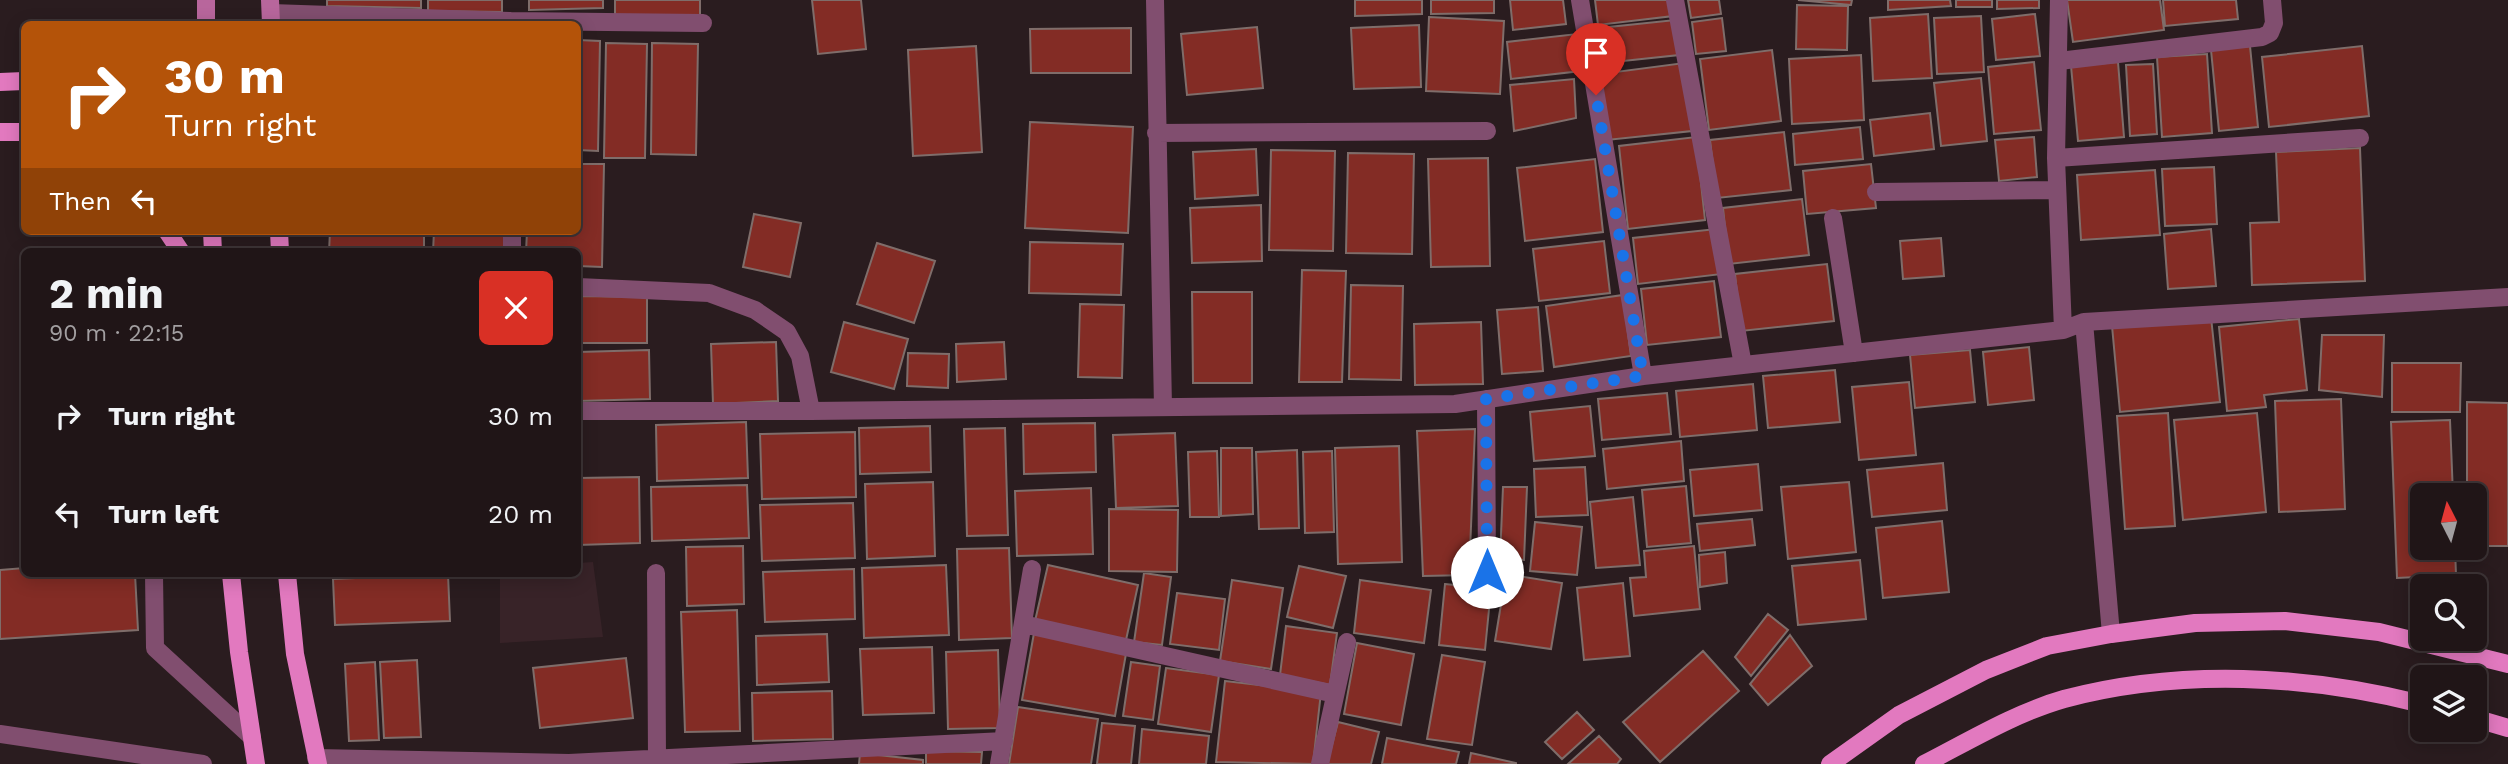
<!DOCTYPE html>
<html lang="en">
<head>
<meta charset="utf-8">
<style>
	:root { --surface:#201517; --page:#2d2224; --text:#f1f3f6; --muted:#a29fa1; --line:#3d3436 }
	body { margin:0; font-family:"Work Sans",sans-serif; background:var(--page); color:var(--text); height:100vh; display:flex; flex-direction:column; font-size:26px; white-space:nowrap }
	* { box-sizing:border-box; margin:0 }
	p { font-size:23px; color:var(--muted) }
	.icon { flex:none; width:38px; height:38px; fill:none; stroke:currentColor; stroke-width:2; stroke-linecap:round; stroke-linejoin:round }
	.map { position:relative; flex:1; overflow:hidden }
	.side { position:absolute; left:21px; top:248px; width:560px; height:329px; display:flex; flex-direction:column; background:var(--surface); border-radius:10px; box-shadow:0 4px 18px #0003,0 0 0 2px var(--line) }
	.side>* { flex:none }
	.top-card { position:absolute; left:21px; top:21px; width:560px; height:214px; border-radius:10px; box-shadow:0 4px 18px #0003,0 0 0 2px var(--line); background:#b45309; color:#fff; overflow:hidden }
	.needle { width:46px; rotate:354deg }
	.fabs { position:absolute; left:2410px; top:483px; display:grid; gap:14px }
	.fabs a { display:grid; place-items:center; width:77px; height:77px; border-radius:10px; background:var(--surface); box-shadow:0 4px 18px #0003,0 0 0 2px var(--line); font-size:35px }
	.pin { position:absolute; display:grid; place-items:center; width:60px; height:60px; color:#fff; margin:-72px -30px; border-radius:50% 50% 50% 0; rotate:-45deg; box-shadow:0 0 7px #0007 }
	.pin .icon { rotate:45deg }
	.me { position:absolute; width:77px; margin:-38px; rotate:0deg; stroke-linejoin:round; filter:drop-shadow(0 0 5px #0008) }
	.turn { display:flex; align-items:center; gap:24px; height:147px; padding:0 28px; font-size:32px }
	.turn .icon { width:91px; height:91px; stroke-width:2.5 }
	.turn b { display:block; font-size:49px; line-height:60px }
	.then { display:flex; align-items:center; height:66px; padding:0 28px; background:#0003; gap:14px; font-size:26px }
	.round { display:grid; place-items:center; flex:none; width:74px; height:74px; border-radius:10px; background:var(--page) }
	.overview { display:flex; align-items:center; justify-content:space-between; height:119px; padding:0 28px }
	h1 { font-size:42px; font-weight:700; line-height:52px }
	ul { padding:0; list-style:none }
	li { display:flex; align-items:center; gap:21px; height:98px; padding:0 28px }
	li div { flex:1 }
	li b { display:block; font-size:26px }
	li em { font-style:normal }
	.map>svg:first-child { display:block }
	.built { fill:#382328 }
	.building { fill:#832c25; stroke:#7f6d6a; stroke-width:2 }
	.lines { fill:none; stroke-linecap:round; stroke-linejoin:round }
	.service { stroke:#814e6f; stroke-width:18 }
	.minor { stroke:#814e6f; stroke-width:18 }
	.secondary { stroke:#b8669c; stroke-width:18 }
	.primary { stroke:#e279bf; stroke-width:18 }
	.route { stroke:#1a73e8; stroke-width:12; stroke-dasharray:0 21.6 }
</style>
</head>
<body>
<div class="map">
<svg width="2508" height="764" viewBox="0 0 2508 764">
	<rect width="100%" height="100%" fill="#2a1c1f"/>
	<path class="built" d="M593 562 603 637 500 643V574H578V563Z"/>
	<path class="building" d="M327 0H421V8L327 6Z
		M428 0H502V12L428 11Z
		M529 0H603V8L529 10Z
		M615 0H700V15L615 17Z
		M812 0H861L866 49 818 54Z
		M1355 0H1422V14L1355 16Z
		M1431 0H1494V13L1431 14Z
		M1510 0H1563L1566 24 1513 30Z
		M1595 0H1672L1673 16 1598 25Z
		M1688 0H1719L1721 14 1691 18Z
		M1798 0H1852L1851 5Z
		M1888 0H1950L1951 6 1888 10Z
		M1956 0H1992V7H1956Z
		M1997 0H2039V8L1997 9Z
		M2067 0H2160L2164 30 2073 42Z
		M2163 0H2236L2238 19 2165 26Z
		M1797 5 1848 6 1847 50 1796 49Z
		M1928 14 1932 78 1873 81 1870 18Z
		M2035 14 2040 56 1996 60 1992 19Z
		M1981 16 1984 72 1937 74 1934 18Z
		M1429 17 1504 21 1500 94 1426 91Z
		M1722 18 1726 51 1696 54 1692 22Z
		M1675 20 1679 55 1595 64 1590 29Z
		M1419 25 1421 87 1354 89 1351 28Z
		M1257 27 1263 88 1187 95 1181 34Z
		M1131 28V73H1031L1030 29Z
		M1577 34 1581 71 1511 79 1507 42Z
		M578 40 600 41 598 151 578 150Z
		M606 43 647 44 645 158H604Z
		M652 43 698 44 696 155 651 154Z
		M976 46 982 152 913 156 908 50Z
		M2250 46 2258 127 2219 131 2211 50Z
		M2362 46 2369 116 2269 127 2262 57Z
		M1772 50 1781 121 1709 130 1700 59Z
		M2207 54 2212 133 2162 137 2157 57Z
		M1861 55 1864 120 1792 124 1789 59Z
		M2034 62 2041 130 1994 134 1988 67Z
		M2118 62 2124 137 2078 141 2071 66Z
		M1684 63 1692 131 1607 140 1600 74Z
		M2153 64 2157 134 2130 136 2126 65Z
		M1981 78 1987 141 1941 146 1934 83Z
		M1574 79 1576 118 1514 131 1510 85Z
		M1930 113 1934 149 1874 156 1870 120Z
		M1030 122 1133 127 1128 233 1025 228Z
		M1860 127 1863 159 1795 165 1793 134Z
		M1784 132 1791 190 1717 198 1710 140Z
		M1696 137 1705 220 1628 229 1619 146Z
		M2034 137 2037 177 1999 181 1995 140Z
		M2360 148 2365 281 2252 285 2250 223 2279 222 2276 152Z
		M1256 149 1258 195 1195 199 1193 152Z
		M1271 150 1335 151 1333 251 1269 250Z
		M1348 153 1414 154 1412 254 1346 253Z
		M1488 158 1490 266 1431 267 1428 159Z
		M1595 159 1603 232 1525 241 1517 168Z
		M578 164H604L602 267 578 266V252H526L527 231H578Z
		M1871 164 1876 208 1807 214 1803 171Z
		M2214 167 2217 224 2165 226 2162 169Z
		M2155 170 2160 235 2081 240 2077 175Z
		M1802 199 1809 255 1729 264 1723 208Z
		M1261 205 1262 261 1192 263 1190 208Z
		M754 214 801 223 790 277 743 267Z
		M1716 229 1722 274 1638 284 1633 238Z
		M2211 229 2216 286 2168 289 2164 234Z
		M330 231H424V252H329Z
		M434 231H504V252H433Z
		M1941 238 1944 276 1903 279 1900 241Z
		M1604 241 1610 293 1539 301 1533 249Z
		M1030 242 1123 244 1121 295 1029 293Z
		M877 243 935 261 914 323 857 304Z
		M1827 264 1834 321 1741 331 1735 274Z
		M1302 270 1346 271 1342 382H1299Z
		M1714 281 1721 337 1647 345 1641 289Z
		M1351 285 1403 286 1401 380 1349 379Z
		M1192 292H1252V383H1193Z
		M1623 295 1631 356 1554 367 1546 306Z
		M578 296 647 297V343H578Z
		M1080 304 1124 305 1122 378 1078 377Z
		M1538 307 1543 371 1502 374 1497 310Z
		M2211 317 2220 402 2120 412 2112 326Z
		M2299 319 2307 390 2264 395 2266 407 2227 411 2219 327Z
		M844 322 908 339 894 389 831 372Z
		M1481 322 1483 384 1415 385 1414 324Z
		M2322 335H2384L2382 397 2319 390Z
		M776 342 778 401 713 404 711 344Z
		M1004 342 1006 379 957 382 956 344Z
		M2029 347 2034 400 1988 405 1983 352Z
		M649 350 650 399 578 401V352Z
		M1970 350 1975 402 1915 408 1910 355Z
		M908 353 949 354 948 388 907 386Z
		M2392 363H2461L2460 412H2392Z
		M1835 370 1840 422 1768 428 1763 376Z
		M1909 382 1916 455 1859 460 1852 387Z
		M1753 384 1757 430 1680 437 1676 391Z
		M1667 393 1671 434 1602 440 1598 399Z
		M2341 399 2345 509 2279 512 2275 401Z
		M2467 402 2508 403V546H2474V495H2467Z
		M1590 406 1595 456 1534 461 1530 412Z
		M2168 413 2175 526 2125 529 2117 416Z
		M2257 413 2266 512 2183 520 2174 420Z
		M2450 420 2453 495H2422V548H2455L2456 575 2397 578 2391 422Z
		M746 422 748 478 657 481 656 425Z
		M1095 423 1096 472 1024 474 1023 424Z
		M930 426 931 472 860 474 859 428Z
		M1005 428 1008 535 967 536 964 429Z
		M1475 429 1469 575 1423 576 1417 431Z
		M855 432 856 497 762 499 760 434Z
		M1175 433 1178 506 1116 508 1113 435Z
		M1681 441 1684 481 1607 489 1603 449Z
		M1399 446 1402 562 1338 564 1335 448Z
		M1221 448H1252L1253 514 1221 516Z
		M1297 450 1299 528 1259 529 1256 452Z
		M1217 451 1219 517H1190L1188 452Z
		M1332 451 1334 532 1305 533 1303 452Z
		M1943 463 1947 510 1872 517 1867 470Z
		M1758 464 1762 510 1694 516 1690 470Z
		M1585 467 1588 515 1536 517 1534 469Z
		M639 477 640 543 578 545V478Z
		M933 482 935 556 867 559 865 484Z
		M1849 482 1856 552 1788 559 1781 487Z
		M747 485 749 538 652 541 651 487Z
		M1686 486 1691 543 1647 547 1642 490Z
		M1503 487H1527L1524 560 1500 559Z
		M1091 488 1093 554 1017 556 1015 491Z
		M1633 497 1640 565 1596 568 1590 502Z
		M853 503 855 558 762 561 760 505Z
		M1109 509 1178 510 1177 572 1109 571Z
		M1752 519 1755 545 1700 551 1697 524Z
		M1942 521 1949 592 1883 598 1876 528Z
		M1535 522 1582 527 1577 575 1530 571Z
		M743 546 744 604 687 606 686 547Z
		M1694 546 1700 609 1634 616 1630 578 1646 577 1644 551Z
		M1009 548 1012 638 959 640 957 549Z
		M1725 552 1727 583 1700 587 1699 555Z
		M1860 560 1866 619 1798 625 1792 566Z
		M946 565 949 635 864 638 862 568Z
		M1048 565 1138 585 1126 640 1035 621Z
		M1299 566 1346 576 1333 628 1287 617Z
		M24 568V574H135L138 630 0 639V570Z
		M854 569 855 619 765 622 763 572Z
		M1144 573 1171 577 1162 645 1134 642Z
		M448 574 450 621 335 625 333 579Z
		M1506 574 1562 583 1551 649 1495 641Z
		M1232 580 1283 588 1271 669 1220 661Z
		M1360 580 1431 590 1424 643 1354 633Z
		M1623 583 1630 656 1584 660 1577 588Z
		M1445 584 1491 589 1485 650 1439 645Z
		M1177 593 1225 599 1219 650 1170 644Z
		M737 610 740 731 685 732 681 612Z
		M1768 614 1788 630 1751 676 1735 657Z
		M1286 626 1337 633 1330 685 1280 675Z
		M1034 633 1127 648 1115 716 1022 700Z
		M827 634 829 682 757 685 756 636Z
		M1790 635 1812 666 1768 705 1750 684Z
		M1357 643 1414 654 1401 725 1344 714Z
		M932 647 934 713 863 715 860 649Z
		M998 650 1000 728 948 729 946 652Z
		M1703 651 1739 691 1660 762 1623 722Z
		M1442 655 1485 662 1472 745 1427 739Z
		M626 658 633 718 540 728 533 668Z
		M417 660 421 737 384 738 380 662Z
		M375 662 379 740 349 741 345 664Z
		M1131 662 1160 666 1153 720 1123 716Z
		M1166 668 1219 675 1211 732 1158 724Z
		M1225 681 1321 692 1313 764 1216 762Z
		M832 691 833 739 753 741 752 693Z
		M1018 707 1098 719 1091 764H1009Z
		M1577 712 1594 730 1562 759 1545 742Z
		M1338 722 1379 732 1371 764H1327Z
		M1102 723 1135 726 1131 764H1097Z
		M1142 729 1209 736 1206 764H1139Z
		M1599 736 1621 759 1617 764H1568Z
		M1387 738 1459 752 1456 764H1382Z
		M926 751 982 752 981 764H926Z
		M860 753 923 760V764H859Z
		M1471 753 1516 763V764H1469Z"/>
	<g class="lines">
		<path class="service" d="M154 574 155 648 252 737"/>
		<path class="minor" d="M1155 0 1163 407
			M1580 0 1643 376
			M1675 0 1743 365
			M2059 0 2056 158 2063 330
			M271 13 511 21 703 23
			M2059 61 2262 37 2270 33 2274 23 2272 0
			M1156 133 1487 131
			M2056 158 2360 138
			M1876 192 2057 190
			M1833 218 1854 353
			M512 231V252
			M578 287 709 293 755 310 787 332 800 356 811 411
			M2084 322 2111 634
			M1486 399 1487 572
			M578 411H811L1455 404 1643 376 2063 330 2084 322 2508 297
			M656 573 657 759
			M1023 624 1335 694
			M0 734 203 764
			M316 758 569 763 1004 741
			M999 764 1032 569
			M1320 764 1347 642"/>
		<path class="secondary" d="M270 0 271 24
			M206 24V0"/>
		<path class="primary" d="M0 82 24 81
			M0 132H24
			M167 231 181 252
			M212 231 213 252
			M279 231 280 252
			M231 574 239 652 256 764
			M287 574 295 654 318 764
			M2474 718 2508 728
			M1830 764 1899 715 1986 670 2047 646 2111 634 2195 623 2285 621 2379 632 2508 664
			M1924 764C1969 741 2015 713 2064 699 2181 668 2306 675 2422 704"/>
	</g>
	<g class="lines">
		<path class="route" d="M1487 572 1486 399 1643 376 1596 95"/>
	</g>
</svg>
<div class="fabs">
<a><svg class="needle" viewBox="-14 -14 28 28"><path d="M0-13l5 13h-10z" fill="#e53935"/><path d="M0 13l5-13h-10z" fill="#a29fa1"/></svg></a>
<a><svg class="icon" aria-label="search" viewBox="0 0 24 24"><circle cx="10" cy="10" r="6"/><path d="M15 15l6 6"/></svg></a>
<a><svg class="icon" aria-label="layers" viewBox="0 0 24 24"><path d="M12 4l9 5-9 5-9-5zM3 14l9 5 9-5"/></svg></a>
</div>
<div class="pin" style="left:1596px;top:95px;background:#d93025"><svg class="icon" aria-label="arrive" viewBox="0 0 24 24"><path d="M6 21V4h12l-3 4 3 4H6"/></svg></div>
<svg class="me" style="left:1487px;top:572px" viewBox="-20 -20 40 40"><circle r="19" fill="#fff"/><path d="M0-13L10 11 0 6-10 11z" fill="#1a73e8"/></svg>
<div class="top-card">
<div class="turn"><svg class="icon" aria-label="right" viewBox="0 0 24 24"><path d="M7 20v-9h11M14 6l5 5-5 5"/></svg><div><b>30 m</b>Turn right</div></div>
<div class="then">Then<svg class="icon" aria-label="left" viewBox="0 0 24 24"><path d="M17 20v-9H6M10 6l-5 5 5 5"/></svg></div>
</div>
<section class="side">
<div class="overview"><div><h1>2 min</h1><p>90 m · 22:15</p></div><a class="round" style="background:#d93025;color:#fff"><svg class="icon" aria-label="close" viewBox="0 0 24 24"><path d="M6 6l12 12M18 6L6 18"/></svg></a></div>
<ul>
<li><svg class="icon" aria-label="right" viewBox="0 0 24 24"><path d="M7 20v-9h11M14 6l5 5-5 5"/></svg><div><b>Turn right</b></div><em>30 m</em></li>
<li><svg class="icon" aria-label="left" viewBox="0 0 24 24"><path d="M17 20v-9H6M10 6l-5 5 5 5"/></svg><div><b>Turn left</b></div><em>20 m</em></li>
</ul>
</section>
</div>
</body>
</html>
